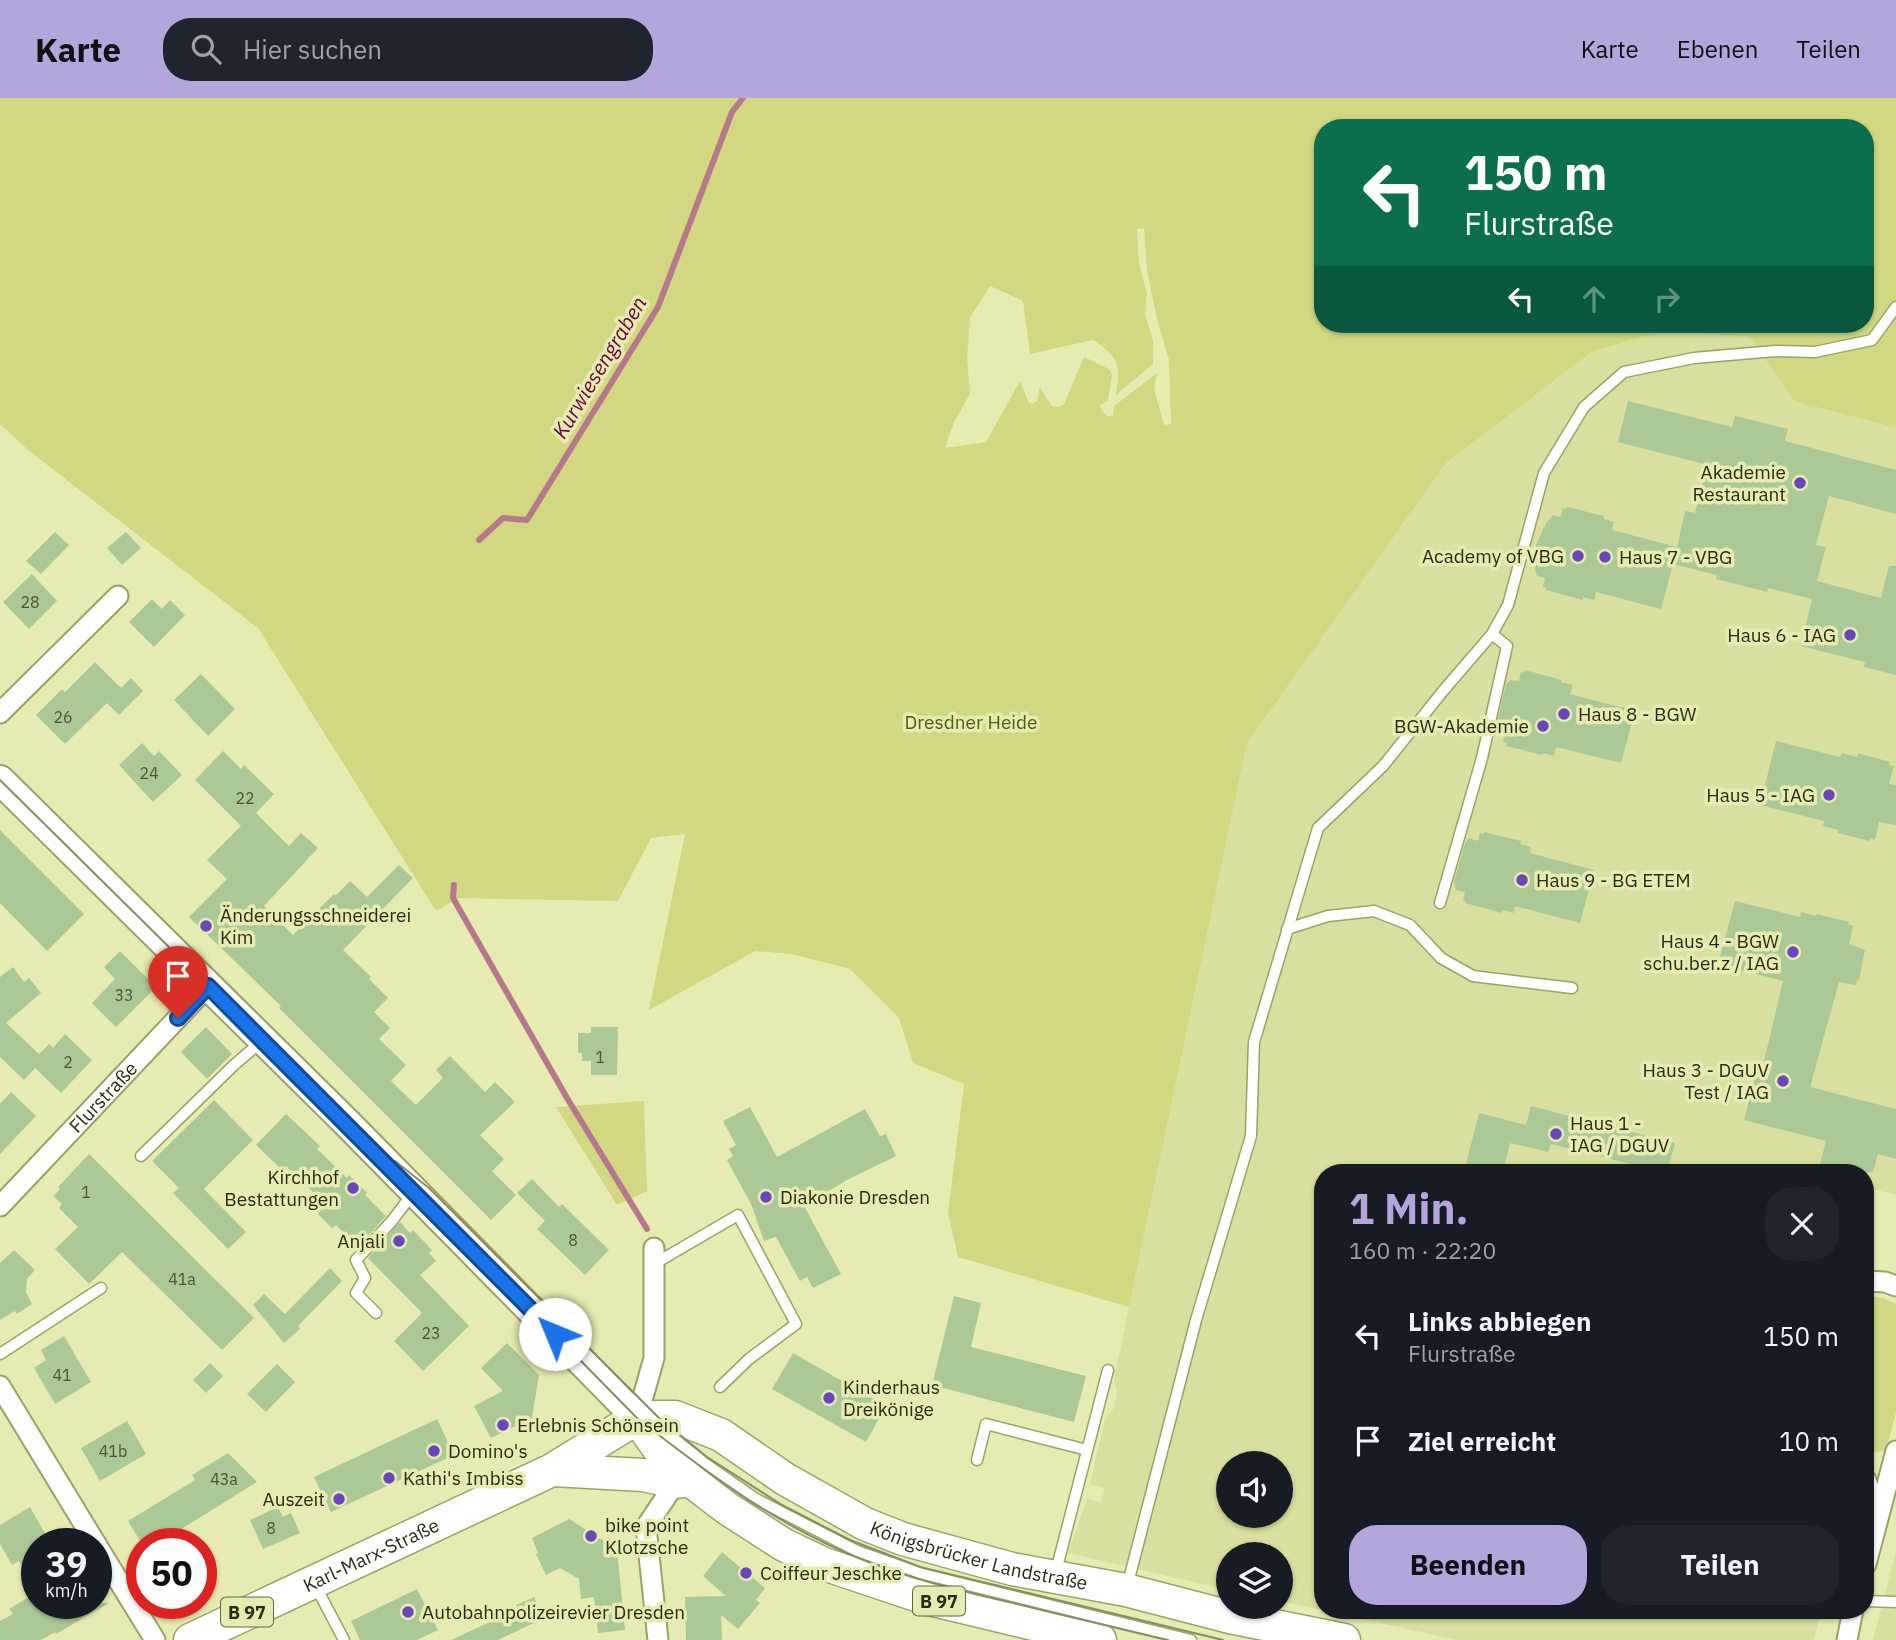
<!DOCTYPE html>
<html lang="de">
<head>
<meta charset="utf-8">
<style>
	:root { --surface:#171b24; --page:#20242c; --text:#f1f3f6; --muted:#9ea1a6; --accent:#b4a5dd }
	body { margin:0; font-family:"IBM Plex Sans",sans-serif; background:var(--page); color:var(--text); height:100vh; display:flex; flex-direction:column; font-size:26px; white-space:nowrap }
	* { box-sizing:border-box; margin:0 }
	p { font-size:23px; color:var(--muted) }
	.icon { flex:none; width:38px; height:38px; fill:none; stroke:currentColor; stroke-width:2; stroke-linecap:round; stroke-linejoin:round }
	.map { position:relative; flex:1; overflow:hidden }
	.panel { position:absolute; left:1314px; top:1066px; width:560px; height:455px; display:flex; flex-direction:column; background:var(--surface); border-radius:28px; box-shadow:0 2px 5px #0004 }
	.panel>* { flex:none }
	.hud { position:absolute; left:1314px; top:21px; width:560px; height:214px; border-radius:28px; box-shadow:0 2px 5px #0004; background:#0b6e4f; color:#fff; overflow:hidden }
	.fabs { position:absolute; left:1216px; top:1353px; display:grid; gap:14px }
	.fabs a { display:grid; place-items:center; width:77px; height:77px; border-radius:50%; background:var(--surface); box-shadow:0 2px 5px #0004; font-size:35px }
	.speed { position:absolute; left:21px; top:1430px; display:flex; gap:14px; font-size:35px; font-weight:700; text-align:center }
	.speed>* { display:grid; place-content:center; width:91px; height:91px; border-radius:50%; background:var(--surface); box-shadow:0 2px 5px #0004; line-height:1 }
	.speed small { font-size:18px; font-weight:400 }
	.speed .limit { border:10px solid #d22; background:#fff; color:#111 }
	.pin { position:absolute; display:grid; place-items:center; width:60px; height:60px; color:#fff; margin:-72px -30px; border-radius:50% 50% 50% 0; rotate:-45deg; box-shadow:0 0 7px #0007 }
	.pin .icon { rotate:45deg }
	.me { position:absolute; width:77px; margin:-38px; rotate:315deg; stroke-linejoin:round; filter:drop-shadow(0 0 5px #0008) }
	.turn { display:flex; align-items:center; gap:24px; height:147px; padding:0 35px; font-size:32px }
	.turn .icon { width:91px; height:91px; stroke-width:2.5 }
	.turn b { display:block; font-size:49px; line-height:60px }
	.lanes { display:flex; align-items:center; height:66px; padding:0 35px; background:#0003; justify-content:center; gap:35px; direction:ltr }
	.lanes .off { opacity:.35 }
	.round { display:grid; place-items:center; flex:none; width:74px; height:74px; border-radius:28px; background:var(--page) }
	.overview { display:flex; align-items:center; justify-content:space-between; height:119px; padding:0 35px }
	h1 { font-size:42px; font-weight:700; line-height:52px; color:var(--accent) }
	.primary-button { display:flex; gap:14px; margin-top:auto; padding:14px 35px }
	.primary-button a { flex:1; height:80px; border-radius:28px; background:var(--accent); color:#111; font-size:28px; font-weight:700; line-height:80px; text-align:center }
	.primary-button a+a { background:var(--page); color:var(--text) }
	ul { padding:0; list-style:none }
	li { display:flex; align-items:center; gap:21px; height:105px; padding:0 35px }
	li div { flex:1 }
	li b { display:block; font-size:26px }
	li em { font-style:normal }
	header { display:flex; align-items:center; gap:42px; box-sizing:border-box; height:98px; padding:0 35px; background:var(--accent); color:#111 }
	header strong { font-size:33px }
	nav { display:flex; gap:38px; margin-inline-start:auto; font-size:24px }
	.search { width:490px; height:63px; background:var(--page); display:flex; align-items:center; gap:18px; box-sizing:border-box; padding:0 24px; border-radius:28px; color:var(--muted); font-size:26px }
	.map>svg:first-child { display:block }
	.built { fill:#d9df9e; fill-rule:evenodd }
	.green { fill:#d1d881; fill-rule:evenodd }
	.lines { fill:none; stroke-linecap:round; stroke-linejoin:round }
	.stream { stroke:#b5788c; stroke-width:6 }
	.building { fill:#abc996 }
	.service-casing { stroke:#9ca169; stroke-width:13 }
	.minor-casing { stroke:#9ca169; stroke-width:23 }
	.secondary-casing { stroke:#9ca169; stroke-width:32 }
	.primary-casing { stroke:#9ca169; stroke-width:35 }
	.service { stroke:#fff; stroke-width:10 }
	.minor { stroke:#fff; stroke-width:19 }
	.secondary { stroke:#fff; stroke-width:28 }
	.primary { stroke:#fff; stroke-width:32 }
	.tram { stroke:#898d64; stroke-width:2 }
	.route-casing { stroke:#114b97; stroke-width:18 }
	.route { stroke:#1a73e8; stroke-width:12 }
	.poi-dot { fill:#6a46be; stroke:#e6ecb1; stroke-width:2.5 }
	.labels { text-anchor:middle; dominant-baseline:central; stroke-width:7; stroke-linejoin:round; paint-order:stroke }
	.number-label { font-size:16px; fill:#4a5335 }
	.shield { fill:#e6ecb1; stroke:#626644; stroke-width:2 }
	.shield-label { font-size:18px; font-weight:bold; fill:#2a2c15 }
	.poi-label { font-size:19px; fill:#2a2c15; stroke:#e6ecb1; text-anchor:start }
	.park-label { font-size:19px; fill:#575a18; stroke:#e6ecb1 }
	.street-label { font-size:19px; fill:#2a2c15; stroke:#e6ecb1 }
	.water-label { font-size:21px; font-style:italic; fill:#6d0142; stroke:#e6ecb1 }
</style>
</head>
<body>
<header>
<strong>Karte</strong>
<div class="search"><svg class="icon" aria-label="search" viewBox="0 0 24 24"><circle cx="10" cy="10" r="6"/><path d="M15 15l6 6"/></svg>Hier suchen</div>
<nav><a>Karte</a><a>Ebenen</a><a>Teilen</a></nav>
</header>
<div class="map">
<svg width="1896" height="1542" viewBox="0 0 1896 1542">
	<rect width="100%" height="100%" fill="#e6ecb1"/>
	<path class="built" d="M1664 233 1750 239 1794 303 1896 330V1096L1866 1090V1074H1323V1512H1821L1814 1542H1457L1281 1503V1456H1228V1492L1068 1455 1087 1401 1101 1404 1105 1390 1090 1386 1105 1321 1114 1310 1117 1295 1114 1281 1247 645 1447 364 1593 253ZM1228 1365H1281V1418H1228Z
		M1896 1454V1542H1873L1890 1476Z"/>
	<path class="green" d="M0 0H1896V330L1794 303 1750 239 1664 233 1593 253 1447 364 1247 645 1129 1209 958 1159 948 1115 964 986 913 965 899 920 850 871 791 856 755 853 649 912 685 736 651 740 618 803 458 800 436 813 258 530 28 352 0 326ZM1323 30H1866V226H1323ZM1144 130 1147 172 1157 221 1169 262 1171 326 1164 327 1154 291 1157 275 1114 308 1113 318H1107L1102 313 1100 307 1108 303 1112 276 1109 271 1084 259 1064 306 1059 309 1052 308 1040 289 1037 303 1032 306 1029 305 1020 283 986 344 945 350 954 324 970 296 967 260 970 220 990 188 1023 203 1030 256 1093 242C1119 259 1121 266 1116 297L1153 266V242L1145 216 1147 195 1139 165 1137 131Z
		M644 1003 647 1093 617 1107 556 1009Z
		M1875 1199 1884 1200 1896 1206V1314L1886 1353 1875 1354 1871 1351 1866 1337V1201Z"/>
	<g class="lines">
		<path class="stream" d="M479 442 503 420 527 422 658 209 732 14 743 0
			M454 787 453 800 567 1000 647 1131"/>
	</g>
	<path class="building" d="M1628 303 1732 329 1735 318 1788 331 1785 343 1896 372V416L1829 398 1816 447 1826 449 1817 483 1881 500 1889 468H1896V577L1864 569 1865 564 1801 548 1812 501 1768 490 1767 494 1716 481 1717 477 1673 466 1661 511 1596 494 1594 502 1583 499V502L1546 492V490L1543 489 1545 480 1537 478 1535 471 1536 447 1546 425 1553 417 1561 419 1563 410 1566 411 1567 409 1604 418V421L1614 424 1612 432 1677 449 1685 413 1695 415 1708 367 1618 344Z
		M55 434 69 447 41 476 26 463Z
		M126 434 141 450 122 467 107 450Z
		M32 476 57 503 29 531 3 504Z
		M152 501 162 511 170 502 185 517 154 549 129 524Z
		M95 564 121 590 131 580 143 593 119 617 107 605 65 646 36 617 62 591 65 594Z
		M1525 572 1562 582 1561 584 1573 587 1570 596 1635 613 1621 665 1556 649 1554 658 1543 655V657L1506 648 1507 645 1503 644 1505 635 1497 633 1496 630 1506 586 1511 582 1519 583 1521 574 1524 575Z
		M201 576 235 611 208 638 174 602Z
		M1776 643 1840 659 1842 655 1857 659 1858 655 1890 664 1889 667 1894 668 1889 686 1896 687V727L1879 724 1875 742 1870 740V743L1838 735V732L1823 728 1824 723 1760 707Z
		M142 645 154 658 159 653 182 677 153 704 119 667Z
		M223 653 241 671 244 667 274 696 256 715 289 748 301 735 318 750 264 808 293 837 334 796 336 797 350 783 367 799 399 767 413 780 343 852 371 879 369 881 388 900 374 914 390 930 379 941 406 967 391 983 416 1007 443 980 436 972 450 958 485 994 495 984 515 1004 480 1037 504 1061 492 1073 516 1097 491 1122 279 910 281 908 189 819 227 781 207 762 241 728 195 682Z
		M0 732 84 816 47 853 0 805Z
		M1484 734 1521 743 1520 746 1531 749 1530 755 1594 772 1580 825 1515 808 1514 815 1503 812 1502 815 1465 805 1466 803 1463 802 1465 794 1456 792 1454 784 1465 745 1469 740 1478 743 1480 735 1483 736Z
		M1735 803 1800 819 1801 814 1816 818 1817 816 1849 824 1848 826 1853 828 1849 846 1865 852 1859 882 1857 881 1856 887 1839 884 1810 989 1896 1011V1061L1878 1056 1873 1074H1818L1826 1043 1744 1022 1756 975 1761 976 1783 883 1718 866Z
		M120 853 156 889 116 929 92 905 115 881 104 869Z
		M13 869 24 884 29 880 41 895 6 925 39 956 49 946 53 950 65 936 92 962 61 995 35 970 24 982 0 959V879Z
		M206 929 232 956 207 981 181 954Z
		M591 929H618L617 977H591V963H582V955H578V935H591Z
		M11 994 36 1018 0 1056V1006Z
		M214 1002 253 1042 204 1091 246 1134 228 1151 173 1095 179 1090 152 1063Z
		M1531 1008 1675 1045 1667 1074H1645L1646 1070 1551 1046 1548 1054 1510 1045 1503 1074H1464L1479 1015 1526 1027Z
		M750 1009 777 1059 865 1011 880 1038 886 1036 896 1058 847 1082 804 1108 841 1176 813 1190 807 1179 800 1183 776 1139 764 1143 751 1106 727 1062 733 1058 729 1051 736 1047 723 1023Z
		M286 1016 320 1048 317 1051 347 1080 349 1077 367 1095 365 1097 386 1118 358 1149 336 1127 332 1130 318 1116 321 1112 309 1100 314 1095 286 1068 282 1072 256 1047Z
		M89 1056 254 1220 222 1252 122 1154 89 1186 55 1151 78 1129 59 1110 62 1106 53 1098 60 1091 58 1089Z
		M532 1081 559 1109 562 1106 609 1152 585 1177 537 1131 545 1123 517 1095Z
		M400 1124 410 1135 413 1132 432 1152 429 1155 436 1163 420 1177 469 1228 423 1273 394 1243 422 1215 368 1160Z
		M14 1152 35 1172 27 1181 26 1194 32 1206 17 1216 15 1213 0 1222V1165Z
		M330 1170 342 1183 298 1228 300 1231 284 1245 253 1207 264 1196 285 1216Z
		M954 1198 981 1205 971 1249 1086 1278 1074 1324 932 1287Z
		M64 1238 91 1284 55 1306 34 1270 46 1262 41 1252Z
		M507 1245 539 1277 532 1320 491 1340 474 1308 503 1293 481 1270Z
		M793 1255 886 1308 866 1344 772 1291Z
		M210 1265 223 1278 206 1295 193 1282Z
		M277 1266 295 1284 266 1314 247 1296Z
		M437 1321 454 1357 331 1414 314 1379Z
		M127 1323 146 1356 100 1383 81 1350Z
		M228 1355 257 1384 167 1440 170 1446H142L128 1423 195 1382 192 1377Z
		M30 1409 51 1446H37V1494L19 1463 12 1467 0 1446V1427Z
		M278 1409 283 1419 291 1415 300 1435 263 1451 250 1422Z
		M569 1421 617 1451 625 1532 598 1535 594 1499 581 1501 579 1481 560 1470 546 1477 536 1456 538 1455 532 1440Z
		M722 1454 765 1490 756 1502 760 1505 738 1531 721 1517 722 1542H686L685 1499 726 1498 703 1478Z
		M417 1491 438 1532 417 1542H360L351 1523Z
		M37 1494V1505H109L56 1536 55 1534 41 1542H0V1523L13 1516 9 1511Z
		M534 1499 544 1520 498 1542H451L518 1511 516 1507Z"/>
	<g class="lines">
		<g class="service-casing">
			<path id="service" d="M1440 805 1482 660 1507 548 1492 536
				M1287 831 1328 818 1374 813 1410 827 1441 860 1473 878 1572 890
				M141 1058 234 967 262 943
				M654 1166 738 1117 796 1226 749 1261 720 1289
				M376 1215 356 1195 365 1180 356 1162 391 1124 414 1094
				M0 1256 101 1190
				M657 1327 703 1364 756 1401 857 1453 923 1476 1191 1542
				M977 1362 986 1326 1087 1352
				M1056 1473 1108 1272
				M315 1487 344 1542
				M1127 1489 1196 1222 1251 1038 1254 944 1318 730 1383 668 1443 593 1492 536 1508 507 1544 375 1584 309 1624 274 1694 260 1775 253 1815 254 1872 242 1896 209
				M1866 1503 1896 1504"/>
		</g>
		<g class="minor-casing">
			<g id="minor">
				<path d="M0 615 118 498"/>
				<path id="s1" d="M0 1108 208 888"/>
				<path d="M1866 1183 1885 1184 1896 1188"/>
				<path d="M0 1288 96 1446"/>
				<path d="M637 1320 654 1260V1150"/>
				<path d="M1866 1382 1878 1419"/>
				<path d="M96 1446 155 1542"/>
				<path d="M1866 1466 1896 1353"/>
				<path d="M658 1542 646 1429 676 1384"/>
				<path d="M1847 1542 1853 1512"/>
			</g>
		</g>
		<g class="secondary-casing">
			<path id="secondary" d="M0 682 349 1027 637 1320"/>
		</g>
		<g class="primary-casing">
			<g id="primary">
				<path d="M637 1320 661 1354 690 1382 728 1411 784 1447 824 1466 925 1500 1100 1542"/>
				<path d="M553 1372 643 1377 676 1384 690 1382"/>
				<path id="s2" d="M190 1542 552 1372 637 1320 658 1319H675L721 1337 785 1381 865 1426 903 1441 1012 1471 1126 1492 1230 1519 1344 1542"/>
			</g>
		</g>
		<use href="#service" class="service"/>
		<use href="#minor" class="minor"/>
		<use href="#secondary" class="secondary"/>
		<use href="#primary" class="primary"/>
		<path class="tram" d="M0 682 349 1027 637 1320C707 1375 778 1428 861 1461 910 1481 962 1493 1013 1505 1065 1518 1117 1530 1168 1542
			M395 1063 429 1090 658 1319 707 1359 782 1407 850 1442 920 1469 1223 1542"/>
	</g>
	<g class="lines">
		<g class="route-casing">
			<path id="route" d="M178 920 208 888 555 1236"/>
		</g>
		<use href="#route" class="route"/>
	</g>
	<g class="poi-dot">
		<circle cx="1800" cy="385" r="7"/>
		<circle cx="1578" cy="458" r="7"/>
		<circle cx="1605" cy="459" r="7"/>
		<circle cx="1850" cy="537" r="7"/>
		<circle cx="1564" cy="616" r="7"/>
		<circle cx="1543" cy="628" r="7"/>
		<circle cx="1829" cy="697" r="7"/>
		<circle cx="1522" cy="782" r="7"/>
		<circle cx="206" cy="828" r="7"/>
		<circle cx="1793" cy="854" r="7"/>
		<circle cx="1783" cy="983" r="7"/>
		<circle cx="1556" cy="1036" r="7"/>
		<circle cx="353" cy="1090" r="7"/>
		<circle cx="766" cy="1099" r="7"/>
		<circle cx="399" cy="1143" r="7"/>
		<circle cx="829" cy="1300" r="7"/>
		<circle cx="503" cy="1327" r="7"/>
		<circle cx="434" cy="1353" r="7"/>
		<circle cx="389" cy="1380" r="7"/>
		<circle cx="339" cy="1401" r="7"/>
		<circle cx="591" cy="1438" r="7"/>
		<circle cx="746" cy="1475" r="7"/>
		<circle cx="408" cy="1514" r="7"/>
	</g>
	<g class="labels">
		<g class="number-label">
			<text x="30" y="504">28</text>
			<text x="63" y="619">26</text>
			<text x="149" y="675">24</text>
			<text x="245" y="700">22</text>
			<text x="124" y="897">33</text>
			<text x="600" y="959">1</text>
			<text x="68" y="964">2</text>
			<text x="86" y="1094">1</text>
			<text x="573" y="1142">8</text>
			<text x="182" y="1181">41a</text>
			<text x="431" y="1235">23</text>
			<text x="62" y="1277">41</text>
			<text x="113" y="1353">41b</text>
			<text x="224" y="1381">43a</text>
			<text x="271" y="1430">8</text>
		</g>
		<g class="shield">
			<rect x="913" y="1488.5" width="52" height="29" rx="5"/>
			<rect x="221" y="1499.5" width="52" height="29" rx="5"/>
		</g>
		<g class="shield-label">
			<text x="939" y="1503">B 97</text>
			<text x="247" y="1514">B 97</text>
		</g>
		<g class="poi-label">
			<text x="1786" y="374" text-anchor="end">Akademie<tspan x="1786" dy="22">Restaurant</tspan></text>
			<text x="1564" y="458" text-anchor="end">Academy of VBG</text>
			<text x="1619" y="459">Haus 7 - VBG</text>
			<text x="1836" y="537" text-anchor="end">Haus 6 - IAG</text>
			<text x="1578" y="616">Haus 8 - BGW</text>
			<text x="1529" y="628" text-anchor="end">BGW-Akademie</text>
			<text x="1815" y="697" text-anchor="end">Haus 5 - IAG</text>
			<text x="1536" y="782">Haus 9 - BG ETEM</text>
			<text x="220" y="817">Änderungsschneiderei<tspan x="220" dy="22">Kim</tspan></text>
			<text x="1779" y="843" text-anchor="end">Haus 4 - BGW<tspan x="1779" dy="22">schu.ber.z / IAG</tspan></text>
			<text x="1769" y="972" text-anchor="end">Haus 3 - DGUV<tspan x="1769" dy="22">Test / IAG</tspan></text>
			<text x="1570" y="1025">Haus 1 -<tspan x="1570" dy="22">IAG / DGUV</tspan></text>
			<text x="339" y="1079" text-anchor="end">Kirchhof<tspan x="339" dy="22">Bestattungen</tspan></text>
			<text x="780" y="1099">Diakonie Dresden</text>
			<text x="385" y="1143" text-anchor="end">Anjali</text>
			<text x="843" y="1289">Kinderhaus<tspan x="843" dy="22">Dreikönige</tspan></text>
			<text x="517" y="1327">Erlebnis Schönsein</text>
			<text x="448" y="1353">Domino's</text>
			<text x="403" y="1380">Kathi's Imbiss</text>
			<text x="325" y="1401" text-anchor="end">Auszeit</text>
			<text x="605" y="1427">bike point<tspan x="605" dy="22">Klotzsche</tspan></text>
			<text x="760" y="1475">Coiffeur Jeschke</text>
			<text x="422" y="1514">Autobahnpolizeirevier Dresden</text>
		</g>
		<g class="park-label">
			<text x="971" y="624">Dresdner Heide</text>
		</g>
		<g class="street-label">
			<text stroke="none"><textPath href="#s1" startOffset="150">Flurstraße</textPath></text>
			<text stroke="none"><textPath href="#s2" startOffset="875">Königsbrücker Landstraße</textPath></text>
			<text stroke="none"><textPath href="#s2" startOffset="200">Karl-Marx-Straße</textPath></text>
		</g>
		<g class="water-label">
			<text transform="translate(599 269) rotate(-59)">Kurwiesengraben</text>
		</g>
	</g>
</svg>
<div class="fabs">
<a><svg class="icon" aria-label="sound" viewBox="0 0 24 24"><path d="M4 9h4l5-4v14l-5-4H4zM17 9q2 3 0 6"/></svg></a>
<a><svg class="icon" aria-label="layers" viewBox="0 0 24 24"><path d="M12 4l9 5-9 5-9-5zM3 14l9 5 9-5"/></svg></a>
</div>
<div class="speed"><div>39<small>km/h</small></div><div class="limit">50</div></div>
<div class="pin" style="left:178px;top:920px;background:#d93025"><svg class="icon" aria-label="arrive" viewBox="0 0 24 24"><path d="M6 21V4h12l-3 4 3 4H6"/></svg></div>
<svg class="me" style="left:555px;top:1236px" viewBox="-20 -20 40 40"><circle r="19" fill="#fff"/><path d="M0-13L10 11 0 6-10 11z" fill="#1a73e8"/></svg>
<div class="hud">
<div class="turn"><svg class="icon" aria-label="left" viewBox="0 0 24 24"><path d="M17 20v-9H6M10 6l-5 5 5 5"/></svg><div><b>150 m</b>Flurstraße</div></div>
<div class="lanes"><svg class="icon" aria-label="left" viewBox="0 0 24 24"><path d="M17 20v-9H6M10 6l-5 5 5 5"/></svg><svg class="icon off" aria-label="ahead" viewBox="0 0 24 24"><path d="M12 20V5M6 11l6-6 6 6"/></svg><svg class="icon off" aria-label="right" viewBox="0 0 24 24"><path d="M7 20v-9h11M14 6l5 5-5 5"/></svg></div>
</div>
<section class="panel">
<div class="overview"><div><h1>1 Min.</h1><p>160 m · 22:20</p></div><a class="round"><svg class="icon" aria-label="close" viewBox="0 0 24 24"><path d="M6 6l12 12M18 6L6 18"/></svg></a></div>
<ul>
<li><svg class="icon" aria-label="left" viewBox="0 0 24 24"><path d="M17 20v-9H6M10 6l-5 5 5 5"/></svg><div><b>Links abbiegen</b><p>Flurstraße</p></div><em>150 m</em></li>
<li><svg class="icon" aria-label="arrive" viewBox="0 0 24 24"><path d="M6 21V4h12l-3 4 3 4H6"/></svg><div><b>Ziel erreicht</b></div><em>10 m</em></li>
</ul>
<div class="primary-button"><a>Beenden</a><a>Teilen</a></div>
</section>
</div>
</body>
</html>
